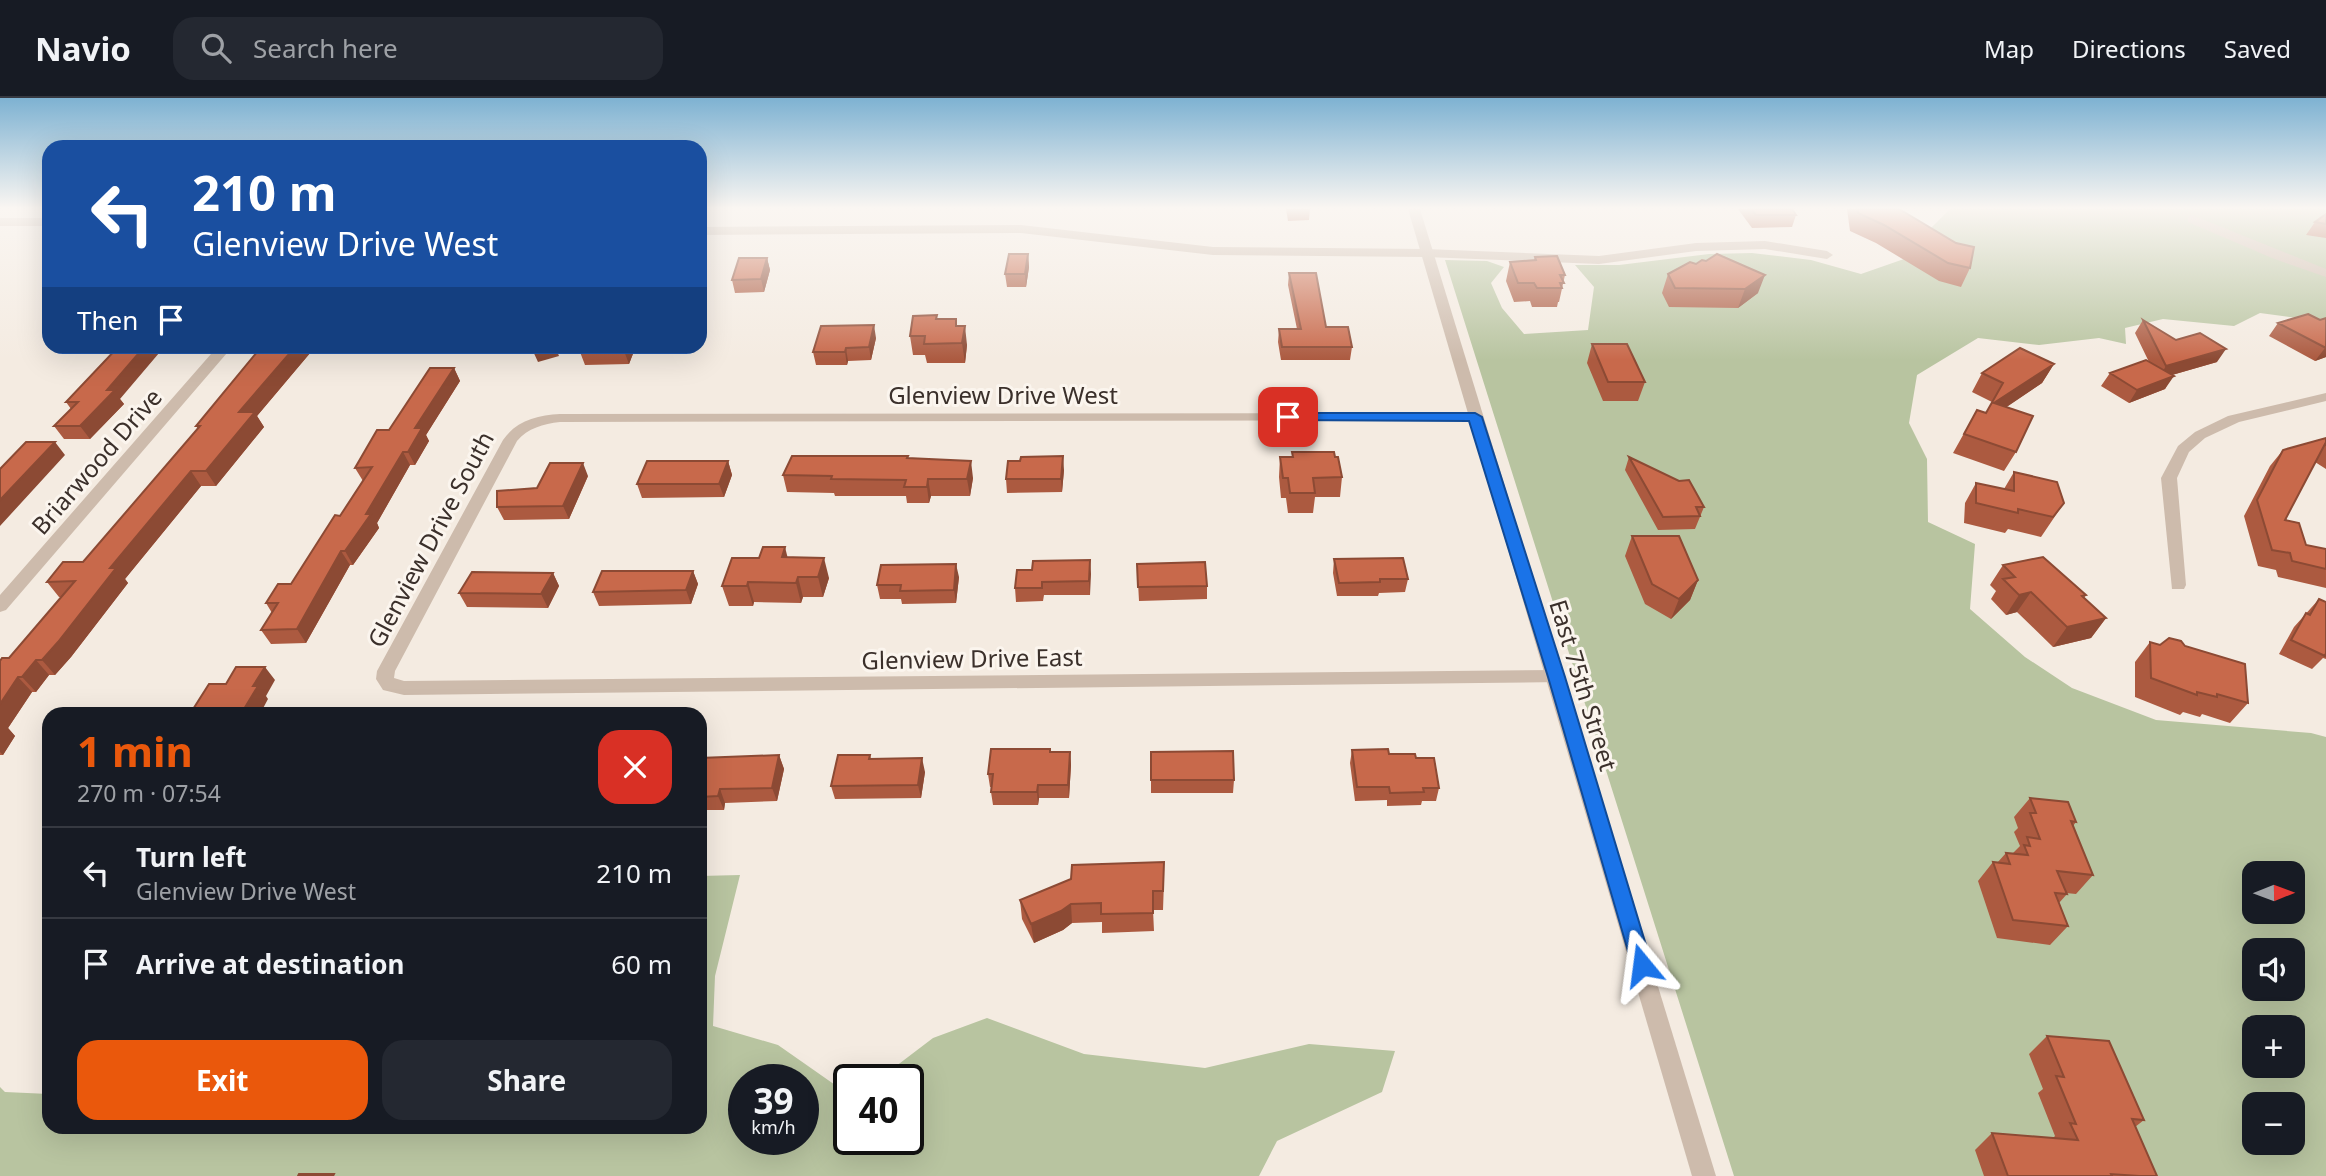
<!DOCTYPE html>
<html lang="en">
<head>
<meta charset="utf-8">
<style>
	:root { --surface:#171b24; --page:#242831; --text:#f1f3f6; --muted:#9ea1a6; --line:#363941; --accent:#ea580c }
	body { margin:0; font-family:"Noto Sans",sans-serif; background:var(--page); color:var(--text); height:100vh; display:flex; flex-direction:column; font-size:26px; white-space:nowrap }
	* { box-sizing:border-box; margin:0 }
	p { font-size:23px; color:var(--muted) }
	.icon { flex:none; width:38px; height:38px; fill:none; stroke:currentColor; stroke-width:2; stroke-linecap:round; stroke-linejoin:round }
	.map { position:relative; flex:1; overflow:hidden }
	.panel { position:absolute; left:42px; top:609px; width:665px; height:427px; display:flex; flex-direction:column; background:var(--surface); border-radius:21px; box-shadow:0 7px 28px #0002 }
	.panel>* { flex:none }
	.guide { position:absolute; left:42px; top:42px; width:665px; height:214px; border-radius:21px; box-shadow:0 7px 28px #0002; background:#1a4fa0; color:#fff; overflow:hidden }
	.needle { width:46px; rotate:89deg }
	.buttons { position:absolute; left:2242px; top:763px; display:grid; gap:14px }
	.buttons a { display:grid; place-items:center; width:63px; height:63px; border-radius:14px; background:var(--surface); box-shadow:0 7px 28px #0002; font-size:35px }
	.speed { position:absolute; left:728px; top:966px; display:flex; gap:14px; font-size:35px; font-weight:700; text-align:center }
	.speed>* { display:grid; place-content:center; width:91px; height:91px; border-radius:50%; background:var(--surface); box-shadow:0 7px 28px #0002; line-height:1 }
	.speed small { font-size:18px; font-weight:400 }
	.speed .limit { border:4px solid #111; border-radius:10px; background:#fff; color:#111 }
	.pin { position:absolute; display:grid; place-items:center; width:60px; height:60px; color:#fff; margin:-30px; border-radius:14px; box-shadow:0 4px 10px #0006 }
	.me { position:absolute; width:77px; margin:-38px; rotate:344deg; stroke-linejoin:round; filter:drop-shadow(0 0 5px #0008) }
	.turn { display:flex; align-items:center; gap:24px; height:147px; padding:0 35px; font-size:32px }
	.turn .icon { width:91px; height:91px; stroke-width:2.5 }
	.turn b { display:block; font-size:49px; line-height:60px }
	.then { display:flex; align-items:center; height:66px; padding:0 35px; background:#0003; gap:14px; font-size:26px }
	.round { display:grid; place-items:center; flex:none; width:74px; height:74px; border-radius:21px; background:var(--page) }
	.headline { display:flex; align-items:center; justify-content:space-between; height:119px; padding:0 35px }
	h1 { font-size:42px; font-weight:700; line-height:52px; color:var(--accent) }
	.primary-button { display:flex; gap:14px; margin-top:auto; padding:14px 35px }
	.primary-button a { flex:1; height:80px; border-radius:21px; background:var(--accent); color:#fff; font-size:28px; font-weight:700; line-height:80px; text-align:center }
	.primary-button a+a { background:var(--page); color:var(--text) }
	ul { padding:0; list-style:none }
	li { display:flex; align-items:center; gap:21px; height:91px; padding:0 35px; border-top:2px solid var(--line) }
	li div { flex:1 }
	li b { display:block; font-size:26px }
	li em { font-style:normal }
	header { display:flex; align-items:center; gap:42px; box-sizing:border-box; height:98px; padding:0 35px; background:var(--surface); border-bottom:2px solid var(--line) }
	header strong { font-size:33px }
	nav { display:flex; gap:38px; margin-inline-start:auto; font-size:24px }
	.search { width:490px; height:63px; background:var(--page); display:flex; align-items:center; gap:18px; box-sizing:border-box; padding:0 24px; border-radius:21px; color:var(--muted); font-size:26px }
	.map>svg:first-child { display:block }
	.green { fill:#b8c4a0; fill-rule:evenodd }
	.lines { fill:none; stroke-linecap:round; stroke-linejoin:round }
	.minor { fill:#cdbbac; fill-rule:evenodd }
	.tertiary { fill:#cdbbac; fill-rule:evenodd }
	.wall { fill:#ac5a40 }
	.shaded-wall { fill:#8c4a34 }
	.building { fill:#c8694b; stroke:#8c4a34; stroke-width:2 }
	.route { fill:#1a73e8; stroke:#114b97; stroke-width:2 }
	.labels { text-anchor:middle; dominant-baseline:central; stroke-width:6; stroke-linejoin:round; paint-order:stroke }
	.street-label { font-size:24px; fill:#3b302b; stroke:#fbf5ee }
</style>
</head>
<body>
<header>
<strong>Navio</strong>
<div class="search"><svg class="icon" aria-label="search" viewBox="0 0 24 24"><circle cx="10" cy="10" r="6"/><path d="M15 15l6 6"/></svg>Search here</div>
<nav><a>Map</a><a>Directions</a><a>Saved</a></nav>
</header>
<div class="map">
<svg width="2326" height="1078" viewBox="0 0 2326 1078">
	<rect width="100%" height="100%" fill="#f4ebe1"/>
	<path class="green" d="M1950 111H2326V224L2260 215 2234 228 2163 221 2125 230 2126 246 2099 240 2039 247 1978 240 1917 277 1909 325 1927 361 1928 424 1975 446 1970 511 2025 559 2072 590 2156 622 2311 635 2326 639V1078H1734L1445 162 1487 163 1504 169 1491 185 1502 210 1524 236 1588 232 1594 189 1575 167H1619L1709 156 1752 155 1811 162 1861 176 1904 161 1908 153ZM2254 775H2292V814H2254ZM2254 852H2292V891H2254ZM2254 929H2292V968H2254ZM2254 1006H2292V1045H2254Z
		M740 777 715 878 713 928 778 947 838 989 849 986V1041H908V982H866L883 978 933 940 987 920 1084 956 1205 970 1309 946 1395 953 1382 994 1277 1043 1259 1078H0V989L5 994 49 996V1029H700V778ZM744 982H803V1041H744Z"/>
	<g class="lines">
		<path class="minor" d="M2192 117 2326 171V179L2272 160 2188 124V118Z
			M0 120H49V128H0Z
			M1021 127 1213 149 1426 151 1599 158 1696 145 1765 143 1827 153 1833 157 1827 161 1765 151 1696 153 1599 166 1426 159 1213 157 1021 135 700 137V129Z
			M218 248H233L6 512 0 514V497Z
			M2326 295V303L2239 324 2205 340 2189 354 2177 380 2186 487 2184 491H2172L2161 380 2178 348 2195 334 2228 318Z
			M1475 315 1480 316 1482 319 1480 322 560 324C543 326 528 330 517 343L395 573 394 580 404 583 1557 572 1563 574 1566 579 1563 584 404 597 383 592 376 581 377 573 503 342C516 323 537 317 560 316Z"/>
		<path class="tertiary" d="M1408 111H1420L1716 1078H1692Z"/>
	</g>
	<path class="wall" d="M1286 111H1310L1309 122 1288 123Z
		M1738 111H1792L1796 117 1792 129 1752 130Z
		M1847 111H1899L1970 170 1961 189 1939 183 1876 145 1850 133Z
		M2326 116V140L2306 137 2315 124Z
		M1028 156 1029 169 1026 189H1007L1005 176Z
		M1535 159 1565 177 1559 204H1558L1557 209H1532L1530 203 1514 204 1506 183 1510 164 1534 162Z
		M767 160 770 172 764 194 735 195 732 182Z
		M1690 164 1758 195 1738 210 1669 209 1662 195 1668 176Z
		M1289 175 1326 229 1352 249 1350 262H1281L1278 244 1279 231H1297L1288 187Z
		M2326 220V259L2315 263 2269 238 2278 225 2320 222Z
		M937 221 957 228 967 247 965 265H927L925 257H913L910 238Z
		M2143 222 2176 242 2217 264 2172 277 2165 291 2129 305 2101 288 2110 275 2149 264 2135 235Z
		M876 240 871 262 848 263 847 267H816L813 254Z
		M1592 246 1645 284 1638 303H1603L1587 265Z
		M262 248H316L257 318 264 329 216 388H201L125 481 128 485 71 559 55 577H49L36 594H32L8 630 15 638 3 657H0V563L9 560 61 499H59L47 484 83 464 198 331 196 328Z
		M583 248H636L629 266 585 267 580 254Z
		M2054 266 2042 285 2006 309 2016 354 2004 373 1953 355 1977 312 1986 315 1992 304 1972 294 1982 275Z
		M454 270 460 283 426 337 429 343 415 367H410L377 425 379 430 353 467H350L306 545 271 546 261 532 272 515 266 505 291 486 340 418 363 383 355 370 389 332Z
		M120 301 124 306 90 341H64L54 328 71 311 66 304Z
		M2326 340V371L2315 364 2285 422 2306 447 2326 451V490L2278 479 2276 472 2258 468 2244 418 2270 368 2283 352Z
		M1292 354 1335 359 1342 379 1340 399H1315L1313 415H1288L1286 400H1281L1279 379 1280 359H1292Z
		M908 358V360L973 380 970 398H931L929 405H907L906 398H835L834 395 787 394 783 377Z
		M1629 359 1704 409 1695 431 1658 432 1625 372Z
		M728 363 732 377 724 399 642 400 637 386Z
		M1020 363 1064 372 1062 394 1007 395 1006 381Z
		M2014 374 2064 405 2041 439 2008 431 2005 435 1964 425 1965 405 1976 385 2004 391Z
		M588 378 569 421 504 422 497 409 537 390Z
		M1632 438 1698 482 1690 502 1671 521 1645 506 1625 458Z
		M788 459 829 480 823 499H803L801 505 754 504 753 508H729L722 488 759 460Z
		M1334 461 1408 481 1405 494 1379 495 1378 498H1337L1333 475Z
		M1090 462V497H1044L1043 503 1016 504 1015 490 1032 472Z
		M1137 466 1207 488V501L1139 503Z
		M2003 467 2086 497 2084 500 2106 520 2091 540 2053 549 2017 514 2006 517 1991 501 1996 493 1990 487Z
		M693 473 698 486 691 506 599 508 593 494Z
		M553 475 559 488 548 510 467 509 459 495Z
		M959 479 956 505 902 506 901 501H880L877 487Z
		M2319 501 2326 504V561L2323 560 2312 571 2279 556 2294 529Z
		M2150 544 2160 547 2185 548 2248 605 2230 625 2202 616 2200 619 2183 614 2180 617 2135 599V564Z
		M1352 652 1389 656 1416 660 1439 690 1436 703H1422L1421 707 1387 708V702L1355 703 1350 665Z
		M1051 654H1070L1071 667 1069 700H1039L1038 707H993L991 694V689H990L988 676Z
		M1151 654 1234 682 1233 695H1151Z
		M779 657 784 671 777 703 725 705 724 712H700V660Z
		M870 657 871 661 925 674 921 700 835 701 831 688Z
		M2030 700 2076 724 2073 728 2093 777 2076 796 2066 795 2067 796 2059 805 2068 828 2050 847 1997 840 1978 783 1993 764 1997 765 2006 755H2013L2020 748 2014 734 2018 730 2014 719Z
		M1164 783 1163 812H1153L1154 833 1102 835V824L1072 825 1063 832 1034 845 1022 821 1020 802Z
		M2047 938 2144 1022 2135 1029 2157 1078H1984L1975 1052 1992 1035 2053 1040 2055 1038 2038 995 2043 991 2029 956Z"/>
	<path class="shaded-wall" d="M1028 156 1029 169 1026 189 1025 176Z
		M767 160 770 172 764 194 761 181Z
		M1765 177 1758 195 1738 210 1745 191Z
		M874 227 876 240 871 262 869 249Z
		M965 228 967 247 965 265 962 245Z
		M145 248H165L120 301 124 306 90 341 80 328 107 292Z
		M296 248H316L257 318 264 329 216 388 206 373 239 314Z
		M540 248H555L559 258 538 264 532 251Z
		M626 248H636L629 266 624 253Z
		M846 250 848 263 847 267 845 254Z
		M2325 250H2326V259L2315 263Z
		M2226 251 2217 264 2158 281 2166 268Z
		M2054 266 2042 285 1983 325 1994 305Z
		M454 270 460 283 426 337 429 343 415 367 408 354 415 330Z
		M2174 278 2165 291 2129 305 2137 292Z
		M55 344 65 357 0 428V402Z
		M403 354 410 367 377 425 379 430 353 467 345 453Z
		M1063 358 1064 372 1062 394 1061 381Z
		M728 363 732 377 724 399 719 386Z
		M971 363 973 380 970 398 967 381Z
		M583 365 588 378 569 421 563 408Z
		M191 373 201 388 125 481 128 485 71 559 55 577 42 562 110 470Z
		M928 381 931 398 929 405 927 389Z
		M785 449 790 469 782 459Z
		M341 453 350 467 306 545 297 531Z
		M824 460 829 480 823 499 818 479Z
		M1090 462 1091 476 1090 497 1089 483Z
		M956 466 959 479 956 505 954 492Z
		M693 473 698 486 691 506 686 492Z
		M553 475 559 488 548 510 541 496Z
		M798 479 803 499 801 505 796 485Z
		M1698 482 1690 502 1671 521 1679 501Z
		M748 484 754 504 753 508 747 488Z
		M2031 494 2017 514 2006 517 2019 497Z
		M2106 520 2091 540 2053 549 2067 529Z
		M36 562 49 577 36 594 22 579Z
		M265 569 275 582 266 598 268 601 260 616H241L253 588Z
		M18 579 32 594 8 630 15 638 3 657 0 654V606Z
		M1070 654 1071 667 1069 700 1068 687Z
		M779 657 784 671 777 703 772 690Z
		M922 660 925 674 921 700 918 687Z
		M1038 687 1039 700 1038 707 1037 694Z
		M720 691 725 705 724 712 718 698Z
		M1071 806 1072 825 1063 832 1034 845 1031 826Z"/>
	<path class="building" d="M1751 111H1792L1796 117H1756Z
		M1857 111H1899L1956 145 1974 149 1970 170 1948 165 1884 127 1858 115Z
		M2326 116V126L2315 124Z
		M1009 156H1028L1025 176H1005Z
		M1717 156 1765 177 1745 191 1675 190 1668 176 1690 164 1696 166 1702 162 1706 163Z
		M1557 158 1565 177H1560L1564 185H1560L1562 190H1537L1534 185H1518L1510 164 1536 162 1535 159Z
		M739 160H767L761 181 732 182Z
		M1289 175H1316L1326 229H1348L1352 249H1282L1279 231H1301Z
		M2308 216 2320 222 2326 220V250L2278 225Z
		M937 217 936 221H956V228H965L962 245 924 246 925 238H910L913 218Z
		M2143 222 2176 242 2200 235 2226 251 2166 268Z
		M874 227 869 249 846 250 845 254H813L821 228Z
		M1592 246H1627L1645 284H1608Z
		M119 248H145L107 292H115L80 328H54L78 304H66Z
		M262 248H296L239 314H255L206 373H191L110 470H116L58 544 42 562H36L22 579H18L0 606V563L2 560H9L75 483 47 484 63 464H83L200 328H196Z
		M583 248H626L624 253 580 254Z
		M2020 250 2054 266 1994 305 2033 318 2016 354 1964 336 1977 312 1986 315 2003 285 1982 275Z
		M2146 262 2174 278 2137 292 2110 275Z
		M430 270H454L415 330H422L408 354H403L366 416H371L345 453H341L297 531 261 532 278 505H266L278 486H291L335 417 340 418 372 369 355 370 377 332H389Z
		M2326 340V347L2325 346 2285 422 2299 425 2306 447 2326 451V471L2292 463 2290 455 2272 452 2257 402 2283 352Z
		M26 344H55L0 402V371Z
		M1292 354H1334L1335 359H1338L1342 379 1313 380 1315 395H1290L1288 380H1283L1280 359H1293Z
		M792 358H908L907 360 971 363 967 381H928L927 389H904L906 382 831 381 832 378 783 377Z
		M1063 358 1061 381H1006L1008 363H1020L1021 359Z
		M1629 359 1679 383 1689 382 1704 409H1696L1700 418 1663 419Z
		M647 363H728L719 386H637Z
		M550 365H583L563 408 497 409V393L537 390Z
		M2014 374 2057 384 2064 405 2053 419 2018 411V415L1976 405V385L2014 393Z
		M1632 438H1679L1698 482 1679 501 1652 486Z
		M763 449H785L782 459 824 460 818 479H798L796 485 748 484 747 488H722L732 460H759Z
		M2043 459 2086 497 2082 498 2106 520 2067 529 2031 494 2019 497 2003 481 2015 479 2003 467Z
		M1403 460 1408 481H1380V484L1339 485 1334 461Z
		M1090 462 1089 483 1042 484V490H1015L1017 472H1032L1033 463Z
		M1205 464 1207 488 1138 489 1137 466Z
		M956 466 954 492 900 493 901 487H877L881 467Z
		M602 473H693L686 492 593 494Z
		M472 474 553 475 541 496 459 495Z
		M2319 501 2326 504V555L2325 558 2291 542 2306 515 2310 517Z
		M2169 540 2181 543 2185 548 2245 566 2248 605 2217 596V599L2197 594V597L2151 580 2150 544 2160 547Z
		M236 569H265L253 588H258L241 616H190L209 586H226Z
		M991 651H1050V654H1070L1068 687H1038L1037 694H991L993 676H988Z
		M1388 651 1389 656H1415L1416 660H1434L1439 690H1423L1424 694 1390 695 1389 689H1357L1352 652Z
		M1233 653 1234 682H1151V654Z
		M779 657 772 690 720 691 718 698 700 699V660Z
		M838 657H870L869 661 922 660 918 687 831 688Z
		M2030 700 2068 704 2076 724 2071 723 2093 777 2057 773 2067 796 2055 795 2068 828 2013 822 1993 764 2010 766 2006 755 2028 757 2024 747 2030 748 2027 739 2040 741 2030 715H2036Z
		M1164 764 1163 793H1153V815L1101 816V805L1071 806 1061 813 1031 826 1020 802 1071 781 1072 767Z
		M2047 938 2109 943 2144 1022 2132 1021 2157 1078H2139L2111 1076 2112 1078H2008L1992 1035 2078 1042 2070 1025 2076 1026 2056 978 2064 979Z
		M299 1076H334L333 1078H298Z"/>
	<linearGradient id="sky" x2="0" y2="1"><stop stop-color="#7eb2d2"/><stop offset="0.42" stop-color="#faf6f2"/><stop offset="1" stop-color="#faf6f2" stop-opacity="0"/></linearGradient>
	<rect width="2326" height="262" fill="url(#sky)"/>
	<path class="route" d="M1288 315H1475L1482 319 1565 579 1652 867 1649 873 1642 876 1635 873 1632 867 1548 579 1469 323 1283 322V316Z"/>
	<g class="labels">
		<g class="street-label">
			<text x="1003" y="296">Glenview Drive West</text>
			<text transform="translate(96 363) rotate(-49)">Briarwood Drive</text>
			<text transform="translate(430 441) rotate(-62)">Glenview Drive South</text>
			<text transform="translate(972 560) rotate(-1)">Glenview Drive East</text>
			<text transform="translate(1584 587) rotate(73)">East 75th Street</text>
		</g>
	</g>
</svg>
<div class="buttons">
<a><svg class="needle" viewBox="-14 -14 28 28"><path d="M0-13l5 13h-10z" fill="#e53935"/><path d="M0 13l5-13h-10z" fill="#9ea1a6"/></svg></a>
<a><svg class="icon" aria-label="sound" viewBox="0 0 24 24"><path d="M4 9h4l5-4v14l-5-4H4zM17 9q2 3 0 6"/></svg></a>
<a>+</a>
<a>−</a>
</div>
<div class="speed"><div>39<small>km/h</small></div><div class="limit">40</div></div>
<div class="pin" style="left:1288px;top:319px;background:#d93025"><svg class="icon" aria-label="arrive" viewBox="0 0 24 24"><path d="M6 21V4h12l-3 4 3 4H6"/></svg></div>
<svg class="me" style="left:1642px;top:867px" viewBox="-20 -20 40 40"><path d="M0-17L14 15 0 8-14 15z" fill="#1a73e8" stroke="#fff" stroke-width="4"/></svg>
<div class="guide">
<div class="turn"><svg class="icon" aria-label="left" viewBox="0 0 24 24"><path d="M17 20v-9H6M10 6l-5 5 5 5"/></svg><div><b>210 m</b>Glenview Drive West</div></div>
<div class="then">Then<svg class="icon" aria-label="arrive" viewBox="0 0 24 24"><path d="M6 21V4h12l-3 4 3 4H6"/></svg></div>
</div>
<section class="panel">
<div class="headline"><div><h1>1 min</h1><p>270 m · 07:54</p></div><a class="round" style="background:#d93025;color:#fff"><svg class="icon" aria-label="close" viewBox="0 0 24 24"><path d="M6 6l12 12M18 6L6 18"/></svg></a></div>
<ul>
<li><svg class="icon" aria-label="left" viewBox="0 0 24 24"><path d="M17 20v-9H6M10 6l-5 5 5 5"/></svg><div><b>Turn left</b><p>Glenview Drive West</p></div><em>210 m</em></li>
<li><svg class="icon" aria-label="arrive" viewBox="0 0 24 24"><path d="M6 21V4h12l-3 4 3 4H6"/></svg><div><b>Arrive at destination</b></div><em>60 m</em></li>
</ul>
<div class="primary-button"><a>Exit</a><a>Share</a></div>
</section>
</div>
</body>
</html>
